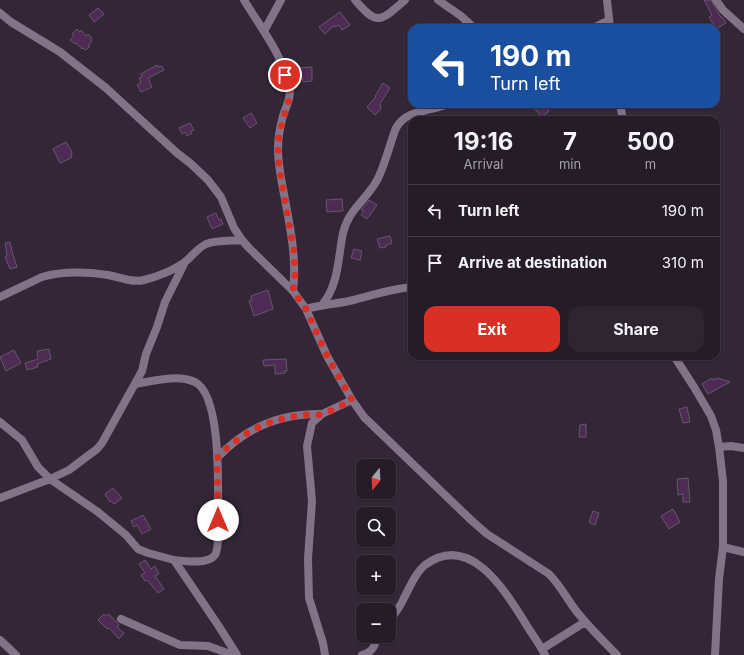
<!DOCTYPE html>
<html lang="en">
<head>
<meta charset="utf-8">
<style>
	:root { --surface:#261c28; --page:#2e2530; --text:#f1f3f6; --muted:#a4a1a8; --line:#423a45; --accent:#d93025 }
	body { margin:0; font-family:Inter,sans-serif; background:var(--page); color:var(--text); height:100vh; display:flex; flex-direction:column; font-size:15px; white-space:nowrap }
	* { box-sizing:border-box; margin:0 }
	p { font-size:13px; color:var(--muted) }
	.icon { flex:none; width:22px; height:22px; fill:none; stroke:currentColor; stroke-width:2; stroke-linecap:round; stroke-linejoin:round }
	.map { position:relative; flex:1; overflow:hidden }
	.panel { position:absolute; left:408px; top:116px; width:312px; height:244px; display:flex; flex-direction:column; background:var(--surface); border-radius:12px; box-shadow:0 1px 3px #0004,0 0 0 1px var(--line) }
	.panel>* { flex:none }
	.hud { position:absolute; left:408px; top:24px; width:312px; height:84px; border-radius:12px; box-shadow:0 1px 3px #0004,0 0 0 1px var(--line); background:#1a4fa0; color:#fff; overflow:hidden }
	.needle { width:26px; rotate:198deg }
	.tools { position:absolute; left:356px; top:459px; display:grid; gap:8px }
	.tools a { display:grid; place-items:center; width:40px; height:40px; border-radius:8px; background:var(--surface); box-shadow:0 1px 3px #0004,0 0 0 1px var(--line); font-size:20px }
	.pin { position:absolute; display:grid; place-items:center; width:34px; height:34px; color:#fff; margin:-17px; border:2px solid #fff; border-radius:50%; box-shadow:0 1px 4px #0007 }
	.me { position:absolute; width:44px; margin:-22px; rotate:0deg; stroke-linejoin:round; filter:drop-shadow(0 0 3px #0008) }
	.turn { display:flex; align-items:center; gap:14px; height:84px; padding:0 16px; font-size:18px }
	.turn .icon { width:52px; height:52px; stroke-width:2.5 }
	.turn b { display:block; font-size:28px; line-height:34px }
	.eta { display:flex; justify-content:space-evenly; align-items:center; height:68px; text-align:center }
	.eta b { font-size:24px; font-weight:700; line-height:28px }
	.primary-button { display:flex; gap:8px; margin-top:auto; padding:8px 16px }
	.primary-button a { flex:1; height:46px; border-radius:12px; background:var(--accent); color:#fff; font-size:16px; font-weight:700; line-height:46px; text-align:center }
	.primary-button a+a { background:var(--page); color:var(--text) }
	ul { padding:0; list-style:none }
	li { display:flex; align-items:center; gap:12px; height:52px; padding:0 16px; border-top:1px solid var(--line) }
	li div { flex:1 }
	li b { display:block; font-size:15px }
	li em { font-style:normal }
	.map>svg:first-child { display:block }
	.building { fill:#4d2b55; stroke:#66586a }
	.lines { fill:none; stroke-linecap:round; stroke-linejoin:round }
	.street { stroke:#847388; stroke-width:8 }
	.route { stroke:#d93025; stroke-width:7; stroke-dasharray:0 12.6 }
</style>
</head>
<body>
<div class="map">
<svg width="744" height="655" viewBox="0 0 744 655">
	<rect width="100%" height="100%" fill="#332636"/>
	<path class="building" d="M704 0H711L720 16 723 18 726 23 716 29 709 17 712 15Z
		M98 8 104 14 94 22 89 15Z
		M340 12 350 25 342 30 339 25 334 27 333 26 325 34 319 27Z
		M77 29 80 32 81 30 86 36 88 34 92 38 91 40 92 41 88 45 90 46 86 50 83 48 82 49 76 43 75 44 70 40 74 36 72 34Z
		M157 65 158 67 162 66 164 70 148 78 152 87 141 92 137 85 141 83 139 78 142 77 141 74Z
		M312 67V81L303 82 302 75 299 76 298 68Z
		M383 83 390 88 380 104 381 106 380 108 381 109 375 115 367 107 376 97 375 96Z
		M540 104H543L549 111 542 117 535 109Z
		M251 113 257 123 250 128 243 118Z
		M190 123 194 130 191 131 192 133 187 136 185 132 182 134 179 128Z
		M66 142 72 152 71 158 60 163 53 149Z
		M342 199 343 211 327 212 326 200Z
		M369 200 377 205 367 219 361 215 364 211 361 210Z
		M216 213 219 220 221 219 223 224 212 229 207 217Z
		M390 236 392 243 386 245V247L380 248 377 239Z
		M10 242 13 255 17 267 10 269 5 257 7 256 5 243Z
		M354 249 362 251 360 260 351 258Z
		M268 290 273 309 254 316 249 301 252 300 251 296Z
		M49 349 51 359 37 364 38 367 27 370 25 363 38 359 37 351Z
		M14 350 21 363 6 371 0 357Z
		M286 359 287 371H285V373L275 374V365L264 366 263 360Z
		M712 378 713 380 718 378 730 382 708 394 702 384Z
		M687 407 690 422 683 423 679 409Z
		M586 424V437H579L580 425Z
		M688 478 690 502H683V494L678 495 677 479Z
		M113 488 122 498 114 504 111 501 110 502 105 494Z
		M673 509 680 522 669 529 661 516Z
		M593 511 599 513 595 525 589 522Z
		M143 515 151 529 142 534 137 525 134 527 131 521Z
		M145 560 151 569 155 566 159 574 155 576 164 589 158 593 147 580 145 581 141 575 145 573 139 564Z
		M104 614 106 616 109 614 119 625 117 627 124 633 119 639 109 628 107 629 98 620Z"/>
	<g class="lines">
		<path class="street" d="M244 0C261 28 282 54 289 86 292 97 286 106 283 116 280 127 278 137 278 149 278 164 281 179 284 194 290 227 297 258 293 291
			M355 0C377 26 380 22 405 0
			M438 0 461 16 474 28
			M607 0 610 28
			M716 0 723 10 744 29
			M0 13 11 22 60 52 106 88 177 153 190 163 208 180 221 197 234 228 242 240 249 248 293 291 306 309 327 356 352 400 364 417 471 520 487 534 549 574C560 585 567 599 577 612 589 627 603 641 617 655
			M593 28 609 20
			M264 31 281 0
			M620 104 623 120
			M0 297 42 277C62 271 87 272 108 275 120 277 132 283 144 280 157 277 174 270 185 262 192 256 198 248 206 244 217 240 231 241 242 240
			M322 305C339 285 338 257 343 233 349 209 365 201 376 182 384 169 390 143 396 128 407 109 429 112 448 104
			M306 309C320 305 335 304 349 301 370 296 390 289 412 287
			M674 356 694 387 711 416 716 430 719 447 723 481V547L719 579 715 655
			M135 384C153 381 177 374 195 382 221 395 218 484 218 510 218 520 220 547 215 555 208 565 184 561 174 560
			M0 422 22 440 38 467 50 479 98 512 126 535 138 549 148 553 174 560 218 625 237 655
			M719 447 731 446 744 448
			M217 458C246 427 280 413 322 414
			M0 498 50 479 69 470 97 449 102 443 142 371 146 354 157 327 165 302 185 262
			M723 547 744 552
			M121 619 180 645 208 646 233 655
			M389 621C395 614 400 607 404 598 410 587 415 573 425 565 469 532 504 589 524 621 531 633 539 643 545 655
			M0 640 16 655
			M542 649 585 622
			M325 655 323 643 309 598 308 559 312 501 307 446 312 423 322 414 352 400
			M362 655C373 652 375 646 377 636"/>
	</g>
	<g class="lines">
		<path class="route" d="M218 520 217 458C242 431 268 420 303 415 309 414 316 416 322 414 328 413 345 404 352 400L327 356 306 309 293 291 295 275 294 252 279 166 278 149 279 134 290 96V87L285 75"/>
	</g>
</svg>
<div class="tools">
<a><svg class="needle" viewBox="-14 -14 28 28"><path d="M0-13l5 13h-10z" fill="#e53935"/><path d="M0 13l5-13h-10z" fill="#a4a1a8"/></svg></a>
<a><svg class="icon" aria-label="search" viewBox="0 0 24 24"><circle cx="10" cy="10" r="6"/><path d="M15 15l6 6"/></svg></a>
<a>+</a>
<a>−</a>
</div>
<div class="pin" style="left:285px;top:75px;background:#d93025"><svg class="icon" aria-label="arrive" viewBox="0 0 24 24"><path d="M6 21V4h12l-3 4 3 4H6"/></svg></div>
<svg class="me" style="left:218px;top:520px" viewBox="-20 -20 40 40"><circle r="19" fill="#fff"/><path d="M0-13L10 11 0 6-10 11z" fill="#d93025"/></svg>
<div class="hud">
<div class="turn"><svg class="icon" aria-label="left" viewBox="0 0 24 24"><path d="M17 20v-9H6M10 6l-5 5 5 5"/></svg><div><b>190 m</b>Turn left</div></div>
</div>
<section class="panel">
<div class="eta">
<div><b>19:16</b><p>Arrival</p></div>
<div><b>7</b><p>min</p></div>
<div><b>500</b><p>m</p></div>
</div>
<ul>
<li><svg class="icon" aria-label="left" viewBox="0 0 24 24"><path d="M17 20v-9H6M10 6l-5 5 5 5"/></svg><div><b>Turn left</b></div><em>190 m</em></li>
<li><svg class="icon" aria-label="arrive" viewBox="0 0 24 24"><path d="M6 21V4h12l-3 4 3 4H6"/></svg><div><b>Arrive at destination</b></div><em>310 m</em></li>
</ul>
<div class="primary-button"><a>Exit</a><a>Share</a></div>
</section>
</div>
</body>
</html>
